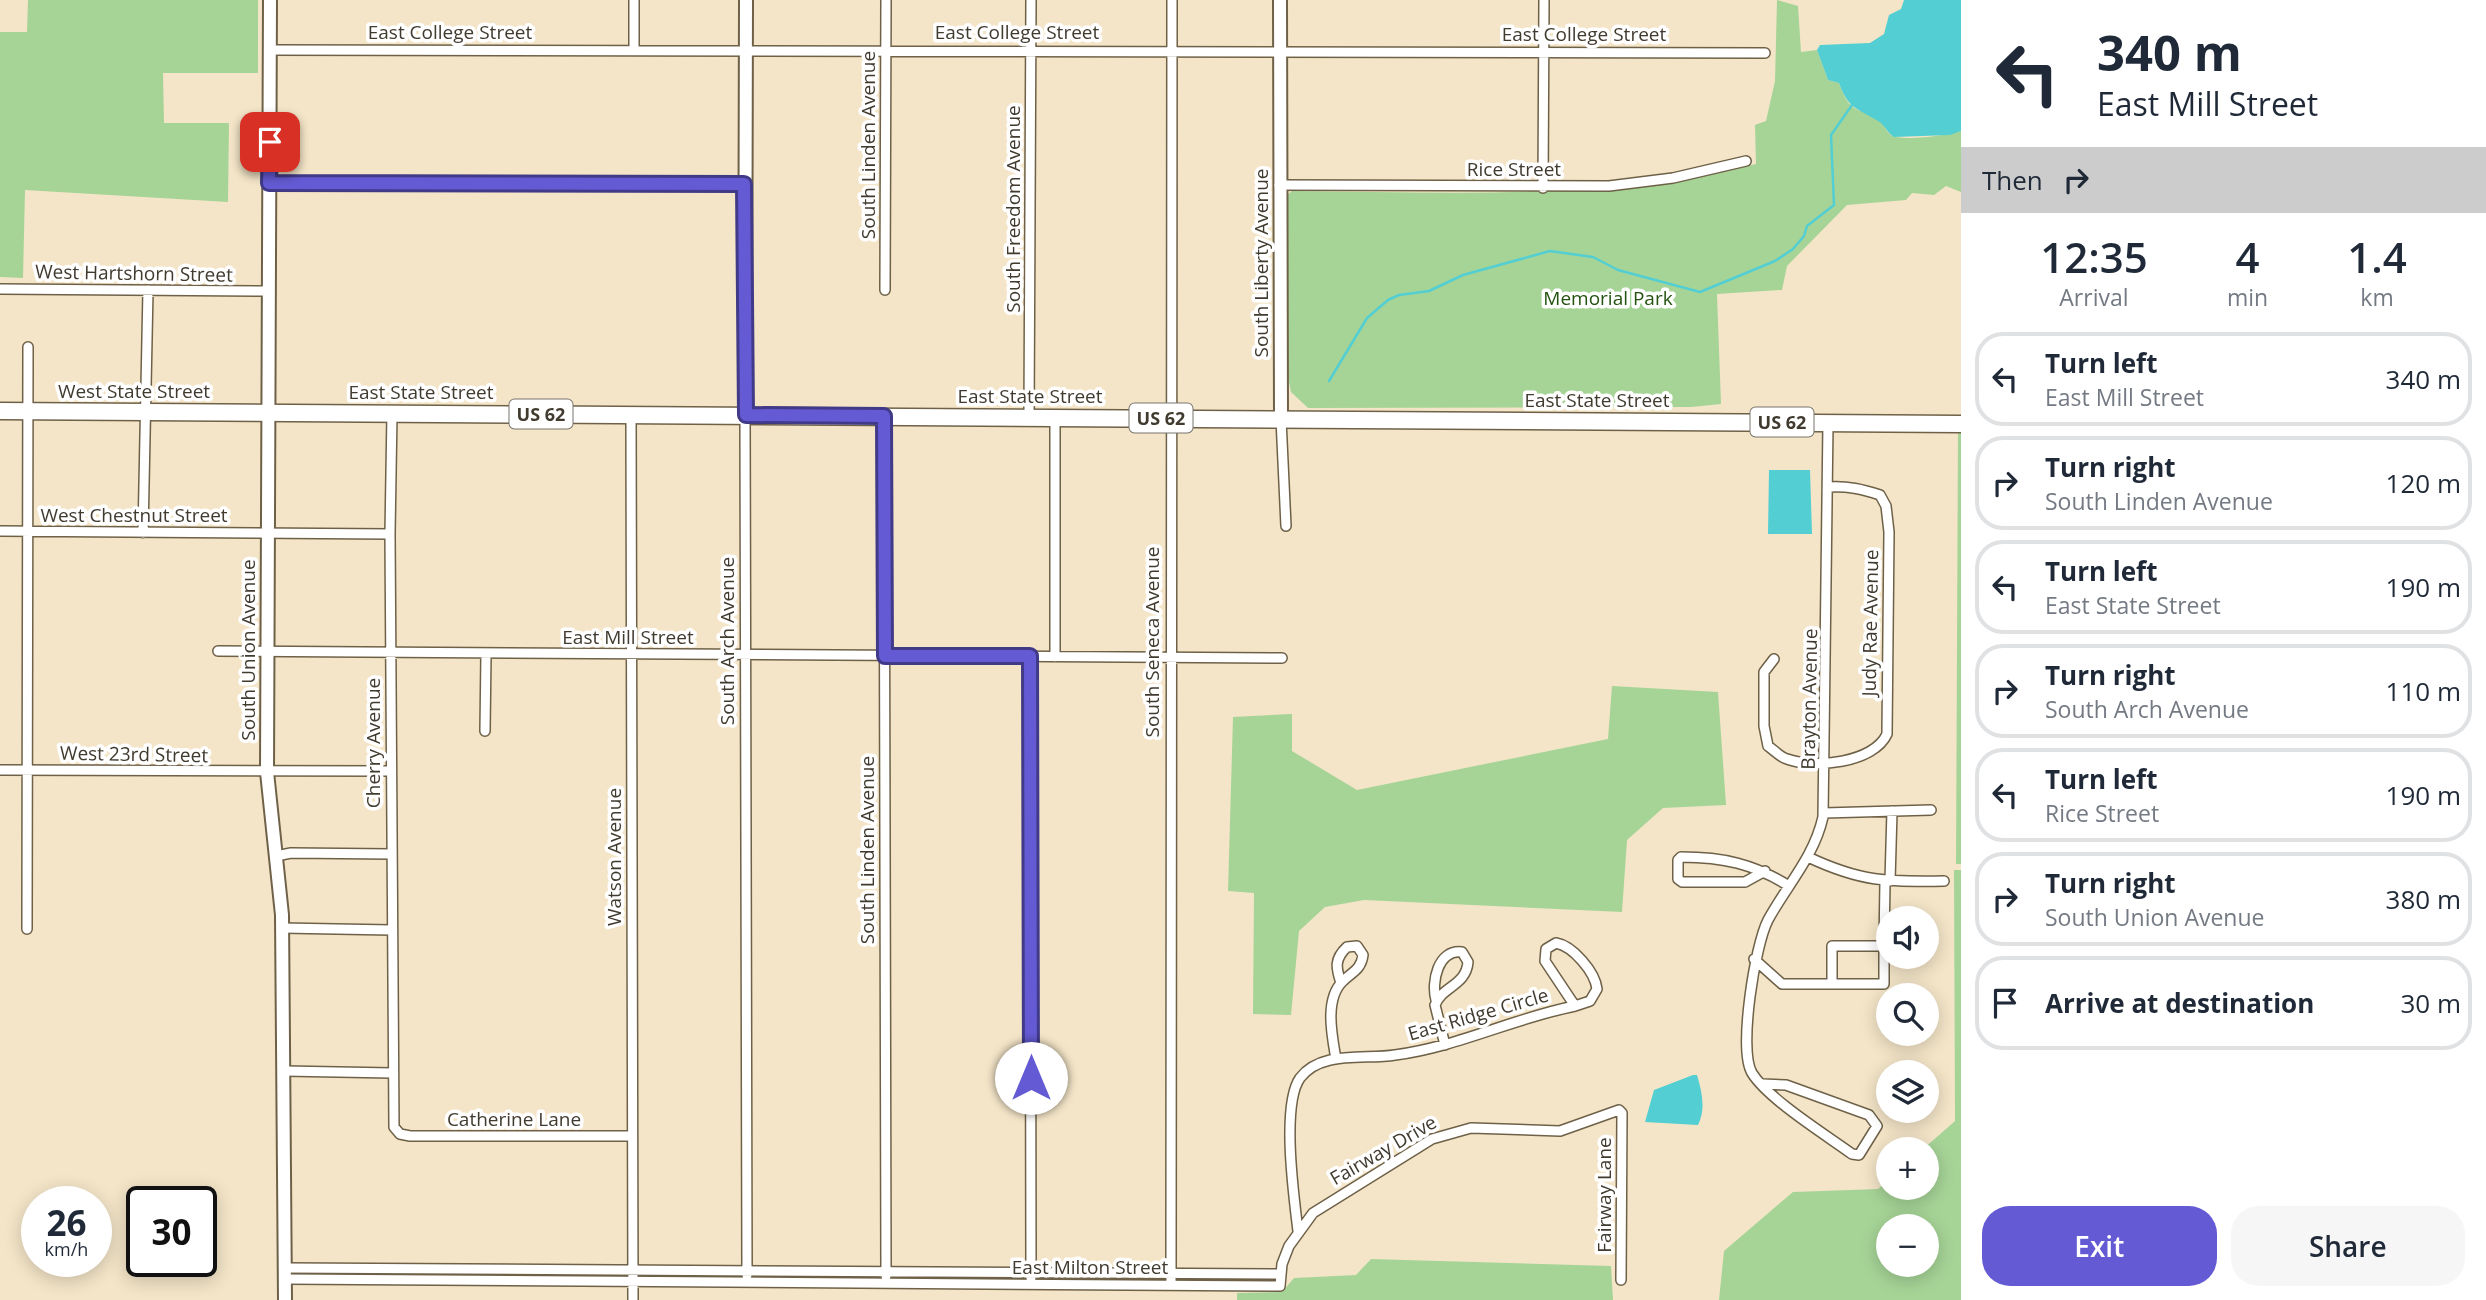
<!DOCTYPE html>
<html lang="en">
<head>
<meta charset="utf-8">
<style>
	:root { --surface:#fff; --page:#f6f6f7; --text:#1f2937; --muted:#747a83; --line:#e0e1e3; --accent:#645ad3 }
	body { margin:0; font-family:"Open Sans",sans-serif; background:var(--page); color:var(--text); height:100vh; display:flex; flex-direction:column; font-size:26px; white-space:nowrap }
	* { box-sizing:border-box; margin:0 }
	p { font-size:23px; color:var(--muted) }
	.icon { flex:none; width:38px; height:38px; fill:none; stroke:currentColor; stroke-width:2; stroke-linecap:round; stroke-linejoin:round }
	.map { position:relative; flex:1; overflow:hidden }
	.sheet { display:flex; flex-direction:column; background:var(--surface); width:525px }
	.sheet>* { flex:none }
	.banner { background:#fff; color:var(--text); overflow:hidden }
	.tools { position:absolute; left:1876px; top:906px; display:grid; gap:14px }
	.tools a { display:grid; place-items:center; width:63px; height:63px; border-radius:50%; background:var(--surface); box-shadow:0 4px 18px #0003; font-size:35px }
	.speed { position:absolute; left:21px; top:1186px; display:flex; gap:14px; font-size:35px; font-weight:700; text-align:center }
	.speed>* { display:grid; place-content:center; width:91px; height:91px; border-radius:50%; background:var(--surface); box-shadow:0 4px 18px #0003; line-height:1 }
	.speed small { font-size:18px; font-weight:400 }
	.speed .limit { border:4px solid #111; border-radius:10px; background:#fff; color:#111 }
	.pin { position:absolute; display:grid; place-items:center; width:60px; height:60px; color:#fff; margin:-30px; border-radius:14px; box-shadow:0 4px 10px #0006 }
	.me { position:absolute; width:77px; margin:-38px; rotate:0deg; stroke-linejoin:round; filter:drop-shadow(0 0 5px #0008) }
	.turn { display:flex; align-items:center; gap:24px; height:147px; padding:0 21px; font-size:32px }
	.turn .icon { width:91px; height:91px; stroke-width:2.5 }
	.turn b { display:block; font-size:49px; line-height:60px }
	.then { display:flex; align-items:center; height:66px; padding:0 21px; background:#0003; gap:14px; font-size:26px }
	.eta { display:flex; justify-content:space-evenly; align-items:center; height:119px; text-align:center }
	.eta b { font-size:42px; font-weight:600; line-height:49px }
	.cta { display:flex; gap:14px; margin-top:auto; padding:14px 21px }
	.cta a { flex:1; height:80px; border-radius:28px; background:var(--accent); color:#fff; font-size:28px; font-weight:600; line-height:80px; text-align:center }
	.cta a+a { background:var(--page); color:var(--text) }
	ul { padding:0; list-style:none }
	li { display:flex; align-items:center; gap:21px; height:94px; margin:0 14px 10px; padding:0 7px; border:4px solid var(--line); border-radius:28px }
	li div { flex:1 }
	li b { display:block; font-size:26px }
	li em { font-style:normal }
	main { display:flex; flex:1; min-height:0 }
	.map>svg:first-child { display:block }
	.green { fill:#a6d497; fill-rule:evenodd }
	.water { fill:#53ced2 }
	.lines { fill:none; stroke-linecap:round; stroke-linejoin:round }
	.stream { stroke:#53ced2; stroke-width:2.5 }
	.street-casing { stroke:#6e6148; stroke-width:12 }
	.secondary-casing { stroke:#6e6148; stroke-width:16 }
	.highway-casing { stroke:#6e6148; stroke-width:19 }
	.street { stroke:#fff; stroke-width:9 }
	.secondary { stroke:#fff; stroke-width:12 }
	.highway { stroke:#fff; stroke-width:16 }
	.route-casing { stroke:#413a89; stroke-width:18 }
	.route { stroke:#645ad3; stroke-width:12 }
	.labels { text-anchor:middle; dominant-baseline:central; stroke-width:7; stroke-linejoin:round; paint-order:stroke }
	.shield { fill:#fff; stroke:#79756d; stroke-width:2 }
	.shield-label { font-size:18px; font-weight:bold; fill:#403a2f }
	.street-label { font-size:19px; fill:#403a2f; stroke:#fff }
	.park-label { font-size:19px; fill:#23530f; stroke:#fff }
</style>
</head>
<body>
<main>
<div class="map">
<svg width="1961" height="1300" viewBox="0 0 1961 1300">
	<rect width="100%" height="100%" fill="#f4e5c8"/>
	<path class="green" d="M28 0H258V73H163L164 123H229L228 202 25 190 23 278 0 277V32H27Z
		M1777 0 1798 6 1801 52 1817 50 1828 80 1839 83C1851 118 1860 105 1881 122 1885 126 1886 132 1891 135 1902 142 1949 135 1961 131V192L1946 186 1934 195 1912 193 1906 200 1847 205 1787 266 1782 290 1717 294 1721 404 1691 407 1308 408 1291 392 1288 377 1286 196 1292 191C1447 192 1604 201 1756 164L1755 125 1766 121 1775 81Z
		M1958 428H1961V864H1956Z
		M1612 686 1718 692 1726 805 1663 808 1627 840 1622 912 1364 900 1325 907 1299 931 1291 1015 1253 1014 1254 893 1228 891 1233 717 1292 714V751L1357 790 1608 739Z
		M1954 870H1961V1300H1719L1724 1251 1793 1192 1878 1189 1888 1180V1188H1927V1150H1922L1955 1121ZM1888 1227H1927V1265H1888Z
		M1371 1259 1611 1266 1613 1300H1237V1293L1282 1292 1294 1278 1356 1275Z"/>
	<path class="water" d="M1904 0H1961V131L1950 135 1894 137C1887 133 1885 125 1878 121 1857 108 1848 109 1839 83L1828 80 1817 50 1820 45 1870 43 1884 34 1889 15 1901 9Z
		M1769 470H1810L1812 534H1768Z
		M1693 1075H1697C1702 1092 1706 1109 1698 1125L1645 1122 1654 1090Z"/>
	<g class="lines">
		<path class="stream" d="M1329 381 1367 318 1388 300 1399 295 1429 291 1463 275 1550 251 1593 257 1618 270 1700 292 1775 261 1793 249 1804 236 1807 226 1834 205 1831 135 1852 105"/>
		<g class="street-casing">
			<path id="street" d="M634 49V0
				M270 50 1765 53
				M269 183 744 184
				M1279 185 1609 186 1673 178 1746 161
				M1543 188 1544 0
				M0 289 268 291
				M885 290 886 0
				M392 413 390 534 394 1127 400 1134 410 1136H632
				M631 415 633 1300
				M745 415 747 1275
				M884 416 886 1276
				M1029 417 1031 0
				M1055 417V657
				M1281 419 1286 526
				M0 531 390 534
				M143 533 148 290
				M218 651 1282 658
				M1030 656 1031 1278
				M1774 659 1764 672V726L1768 746C1774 750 1780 757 1787 759 1814 769 1874 763 1887 734L1889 532 1886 506 1880 495C1862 489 1848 486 1829 487
				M485 731 486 654
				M0 770 390 771
				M1824 813 1931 810
				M276 856 291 853 391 854
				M1808 857C1861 882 1887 882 1944 881
				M1765 871 1745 882H1682L1678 879V860L1681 857C1723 857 1754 864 1789 886
				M1890 881 1892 811
				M282 928 391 930
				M27 929 28 347
				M1556 943C1573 946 1595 972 1597 989L1590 1001 1575 1006 1545 961 1546 949Z
				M1884 946 1885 881
				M1754 959 1782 984H1884V946H1832V984
				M1436 1000C1431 982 1438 949 1462 952L1468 962C1466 986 1442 986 1435 1005L1445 1045
				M1336 1059C1332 1036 1324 999 1343 981 1352 972 1361 970 1363 955L1357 946 1347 947C1334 959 1336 968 1341 983
				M284 1071 392 1073
				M1763 1084 1786 1085 1869 1115 1877 1126 1859 1155 1852 1154C1826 1135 1768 1099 1752 1073 1738 1050 1755 945 1768 920 1787 885 1814 857 1823 817L1828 423
				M1298 1231C1294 1197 1281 1105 1300 1078 1321 1050 1365 1060 1395 1055 1457 1047 1514 1018 1575 1006
				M285 1268 1280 1274
				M285 1279 1280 1286 1282 1264 1289 1246 1313 1213 1432 1139 1471 1128 1560 1131 1619 1110 1622 1113 1621 1280
				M1171 1285 1172 0"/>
		</g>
		<g class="secondary-casing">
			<path id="secondary" d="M270 0 267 772 282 915 285 1300
				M1280 0 1281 419
				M745 415 746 0"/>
		</g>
		<g class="highway-casing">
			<path id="highway" d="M0 411 1961 424"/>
		</g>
		<use href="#street" class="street"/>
		<use href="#secondary" class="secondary"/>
		<use href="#highway" class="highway"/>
	</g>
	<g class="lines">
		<g class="route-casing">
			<path id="route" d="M270 142 269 183 744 184 746 415 884 416 885 656H1030L1031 1078"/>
		</g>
		<use href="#route" class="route"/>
	</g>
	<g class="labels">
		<g class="shield">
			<rect x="509.5" y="399.5" width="63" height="29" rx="5"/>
			<rect x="1129.5" y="403.5" width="63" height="29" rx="5"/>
			<rect x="1750.5" y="407.5" width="63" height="29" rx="5"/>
		</g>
		<g class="shield-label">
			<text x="541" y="414">US 62</text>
			<text x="1161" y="418">US 62</text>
			<text x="1782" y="422">US 62</text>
		</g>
		<g class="street-label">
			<text x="450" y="32">East College Street</text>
			<text x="1017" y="32">East College Street</text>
			<text x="1584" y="34">East College Street</text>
			<text transform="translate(868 145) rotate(-90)">South Linden Avenue</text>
			<text x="1514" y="169">Rice Street</text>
			<text transform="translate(1013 209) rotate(-90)">South Freedom Avenue</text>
			<text transform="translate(1261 263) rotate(-90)">South Liberty Avenue</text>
			<text transform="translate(134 273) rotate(1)">West Hartshorn Street</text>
			<text x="134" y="391">West State Street</text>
			<text x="421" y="392">East State Street</text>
			<text x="1030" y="396">East State Street</text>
			<text x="1597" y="400">East State Street</text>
			<text x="134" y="515">West Chestnut Street</text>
			<text transform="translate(1870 623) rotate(-89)">Judy Rae Avenue</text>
			<text x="628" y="637">East Mill Street</text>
			<text transform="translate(727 641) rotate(-90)">South Arch Avenue</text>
			<text transform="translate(1152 642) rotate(-90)">South Seneca Avenue</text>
			<text transform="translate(248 650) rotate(-90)">South Union Avenue</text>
			<text transform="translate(1809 699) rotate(-89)">Brayton Avenue</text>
			<text transform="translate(373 743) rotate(-90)">Cherry Avenue</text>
			<text transform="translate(134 754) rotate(1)">West 23rd Street</text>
			<text transform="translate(867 850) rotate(-90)">South Linden Avenue</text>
			<text transform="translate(614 857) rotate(-90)">Watson Avenue</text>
			<text transform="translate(1478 1014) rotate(-16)">East Ridge Circle</text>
			<text x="514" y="1119">Catherine Lane</text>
			<text transform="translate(1383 1150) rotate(-30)">Fairway Drive</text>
			<text transform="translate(1604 1195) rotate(-90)">Fairway Lane</text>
			<text x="1090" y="1267">East Milton Street</text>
		</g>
		<g class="park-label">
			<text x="1608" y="298">Memorial Park</text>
		</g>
	</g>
</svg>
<div class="tools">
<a><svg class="icon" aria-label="sound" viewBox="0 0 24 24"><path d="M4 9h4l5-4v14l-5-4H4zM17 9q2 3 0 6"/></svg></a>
<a><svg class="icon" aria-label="search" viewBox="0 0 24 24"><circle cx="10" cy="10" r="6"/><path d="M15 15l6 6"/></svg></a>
<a><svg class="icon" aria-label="layers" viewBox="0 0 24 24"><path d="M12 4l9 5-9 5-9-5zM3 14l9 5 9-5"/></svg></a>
<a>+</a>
<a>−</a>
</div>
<div class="speed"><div>26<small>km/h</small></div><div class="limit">30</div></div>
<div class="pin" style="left:270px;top:142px;background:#d93025"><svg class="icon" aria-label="arrive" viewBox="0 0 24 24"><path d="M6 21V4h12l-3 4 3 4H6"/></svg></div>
<svg class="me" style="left:1031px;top:1078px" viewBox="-20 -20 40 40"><circle r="19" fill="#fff"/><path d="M0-13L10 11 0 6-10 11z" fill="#645ad3"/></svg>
</div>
<section class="sheet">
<div class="banner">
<div class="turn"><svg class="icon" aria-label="left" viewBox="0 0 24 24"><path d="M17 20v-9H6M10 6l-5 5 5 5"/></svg><div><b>340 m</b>East Mill Street</div></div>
<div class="then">Then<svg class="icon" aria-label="right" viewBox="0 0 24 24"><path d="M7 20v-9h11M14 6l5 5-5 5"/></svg></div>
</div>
<div class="eta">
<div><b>12:35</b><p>Arrival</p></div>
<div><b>4</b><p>min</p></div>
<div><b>1.4</b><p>km</p></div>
</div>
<ul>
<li><svg class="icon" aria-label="left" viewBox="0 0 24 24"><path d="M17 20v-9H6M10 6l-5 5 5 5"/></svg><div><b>Turn left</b><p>East Mill Street</p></div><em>340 m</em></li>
<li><svg class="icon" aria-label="right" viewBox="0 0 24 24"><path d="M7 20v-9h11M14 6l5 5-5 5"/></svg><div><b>Turn right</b><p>South Linden Avenue</p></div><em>120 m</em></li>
<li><svg class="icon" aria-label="left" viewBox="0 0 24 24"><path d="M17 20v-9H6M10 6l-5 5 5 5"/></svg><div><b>Turn left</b><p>East State Street</p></div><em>190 m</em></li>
<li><svg class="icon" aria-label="right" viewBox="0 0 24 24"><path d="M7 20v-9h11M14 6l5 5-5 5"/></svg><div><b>Turn right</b><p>South Arch Avenue</p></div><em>110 m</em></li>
<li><svg class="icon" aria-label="left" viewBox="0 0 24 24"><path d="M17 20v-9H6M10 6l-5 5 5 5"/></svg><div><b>Turn left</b><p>Rice Street</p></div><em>190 m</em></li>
<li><svg class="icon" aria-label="right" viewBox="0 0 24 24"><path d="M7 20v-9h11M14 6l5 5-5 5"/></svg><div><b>Turn right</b><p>South Union Avenue</p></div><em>380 m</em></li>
<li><svg class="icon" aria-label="arrive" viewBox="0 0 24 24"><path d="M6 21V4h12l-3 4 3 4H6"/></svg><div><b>Arrive at destination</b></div><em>30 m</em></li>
</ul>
<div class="cta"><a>Exit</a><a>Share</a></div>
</section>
</main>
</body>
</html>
